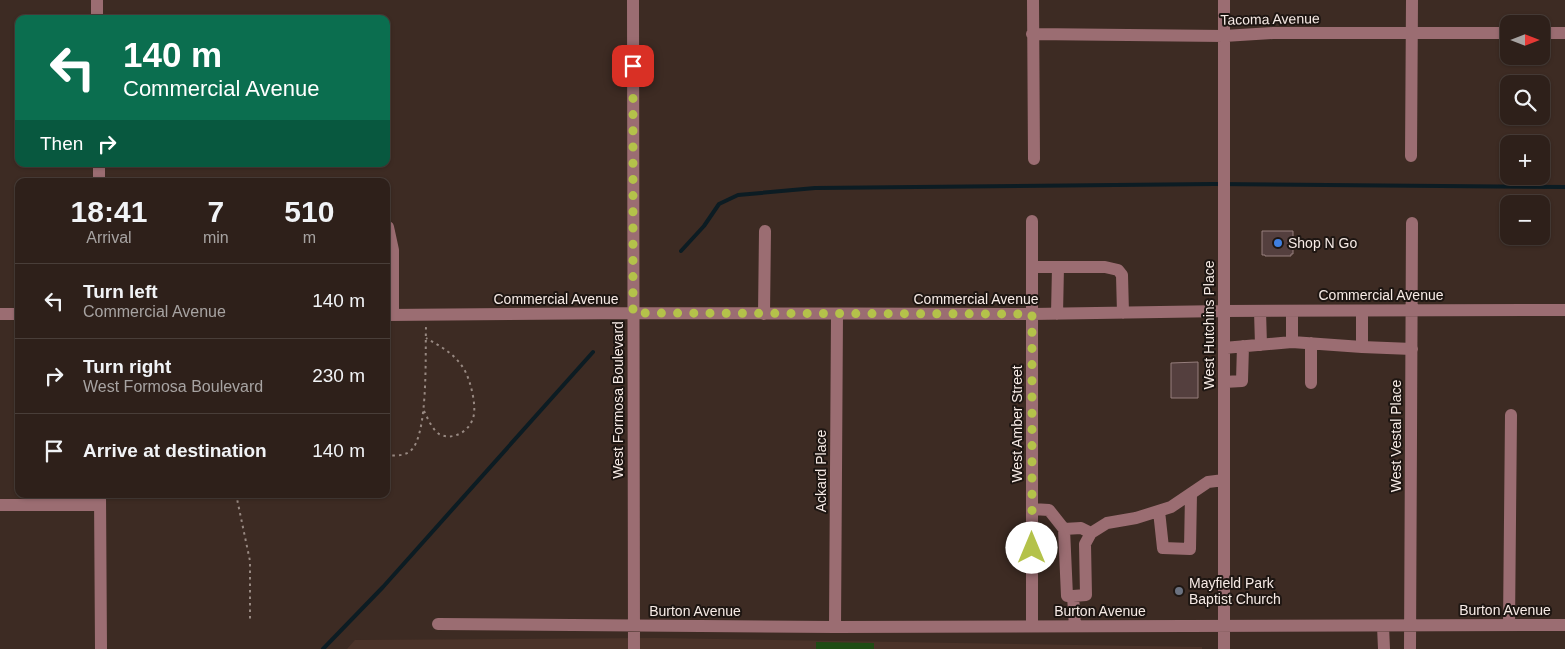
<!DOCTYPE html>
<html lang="en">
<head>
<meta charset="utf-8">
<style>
	:root { --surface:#2e201a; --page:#362823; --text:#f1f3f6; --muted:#a7a3a2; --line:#493e39 }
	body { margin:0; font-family:Arial,sans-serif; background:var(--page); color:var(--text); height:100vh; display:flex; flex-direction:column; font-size:19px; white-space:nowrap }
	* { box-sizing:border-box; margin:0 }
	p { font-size:16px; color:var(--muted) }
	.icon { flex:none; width:28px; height:28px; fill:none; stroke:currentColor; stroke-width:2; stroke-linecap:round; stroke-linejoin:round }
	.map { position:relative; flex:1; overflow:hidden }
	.side { position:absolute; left:15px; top:178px; width:375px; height:320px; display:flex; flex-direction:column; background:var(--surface); border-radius:10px; box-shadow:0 1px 4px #0004,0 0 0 1px var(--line) }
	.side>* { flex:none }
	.hud { position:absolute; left:15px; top:15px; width:375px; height:152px; border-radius:10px; box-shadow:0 1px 4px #0004,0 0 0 1px var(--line); background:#0b6e4f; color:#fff; overflow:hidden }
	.needle { width:32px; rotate:90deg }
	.tools { position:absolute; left:1500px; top:15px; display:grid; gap:10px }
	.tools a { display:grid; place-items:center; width:50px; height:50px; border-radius:10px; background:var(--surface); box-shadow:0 1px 4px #0004,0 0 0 1px var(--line); font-size:25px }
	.pin { position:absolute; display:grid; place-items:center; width:42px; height:42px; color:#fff; margin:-21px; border-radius:10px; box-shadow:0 2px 8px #0006 }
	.me { position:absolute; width:55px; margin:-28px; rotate:0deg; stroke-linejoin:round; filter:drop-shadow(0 0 4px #0008) }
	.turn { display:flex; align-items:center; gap:18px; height:105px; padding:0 25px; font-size:22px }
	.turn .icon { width:65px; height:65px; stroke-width:2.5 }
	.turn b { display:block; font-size:35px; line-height:42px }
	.then { display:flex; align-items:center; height:48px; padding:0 25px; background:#0003; gap:10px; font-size:19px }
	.eta { display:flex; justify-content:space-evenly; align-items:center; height:85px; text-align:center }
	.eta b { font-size:30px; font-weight:700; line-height:35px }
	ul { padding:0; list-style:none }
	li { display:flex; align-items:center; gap:15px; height:75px; padding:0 25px; border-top:1px solid var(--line) }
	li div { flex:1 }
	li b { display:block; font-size:19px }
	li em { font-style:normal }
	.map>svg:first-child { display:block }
	.built { fill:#4b3329 }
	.green { fill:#1f4c14 }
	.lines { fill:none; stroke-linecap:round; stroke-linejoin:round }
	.stream { stroke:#0c1c23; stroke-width:4 }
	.building { fill:#543f3e; stroke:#967e7c }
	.path { stroke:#988982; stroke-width:2; stroke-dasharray:2.5 4; stroke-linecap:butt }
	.minor { stroke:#9b6d72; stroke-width:12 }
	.route { stroke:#b4c24a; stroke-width:9; stroke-dasharray:0 16.2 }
	.shop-dot { fill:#3f7fe0; stroke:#1e1612; stroke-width:2 }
	.worship-dot { fill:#6b7280; stroke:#1e1612; stroke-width:2 }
	.labels { text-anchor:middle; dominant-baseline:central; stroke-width:4; stroke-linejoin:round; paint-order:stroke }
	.street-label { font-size:14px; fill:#f7ebe6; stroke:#1e1612 }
	.poi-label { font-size:14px; fill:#f7ebe6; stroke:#1e1612; text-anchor:start }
</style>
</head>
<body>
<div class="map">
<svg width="1565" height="649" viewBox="0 0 1565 649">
	<rect width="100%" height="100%" fill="#3d2b23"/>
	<path class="built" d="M655 638 1202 647V649H347L355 640Z"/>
	<path class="green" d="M816 642 874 643V649H816Z"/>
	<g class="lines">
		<path class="stream" d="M681 251 704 226 719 204 738 195 815 188 1214 184 1565 187
			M323 649 383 587 593 352"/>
	</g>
	<path class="building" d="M1262 231H1293V254H1291V256H1265V255H1262Z
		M1198 362V398H1171V363Z"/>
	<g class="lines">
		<path class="path" d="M424 411C428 419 432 429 439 434 452 441 469 432 473 418 477 408 471 383 466 373 458 356 442 347 426 338
			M386 455C393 456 403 456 409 452 429 440 425 351 426 327
			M236 494 250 561V621"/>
		<path class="minor" d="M97 0V19
			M633 0 634 649
			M1033 0 1034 159
			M1224 0V649
			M1541 33H1565
			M1032 34 1224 36 1273 33H1509
			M1411 156 1412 0
			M99 164V181
			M1032 221V626
			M388 227 393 250V315
			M1032 267H1105L1118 270 1122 275 1123 313
			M1260 311 1261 345
			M0 314H19
			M764 314 765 231
			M1057 314 1058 267
			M386 315 633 313 1032 314 1224 311 1565 310
			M1292 342 1362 347V311
			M1362 347 1412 349
			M1224 348 1292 342V311
			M1224 382 1242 381 1243 346
			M1311 383V343
			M100 494 101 649
			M0 505H100
			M1032 509 1049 510 1064 529 1067 596H1073
			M1159 511 1163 548 1190 549 1191 494
			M1064 529 1081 528 1091 533
			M438 624 835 627 1565 625
			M1509 625 1511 415
			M1075 626 1073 596 1086 595 1085 544 1091 533 1107 523 1136 518 1171 507 1208 482 1224 480
			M1383 626 1384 649
			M835 627 837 315
			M1410 649 1412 223"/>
	</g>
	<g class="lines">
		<path class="route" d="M633 66V313L1032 314V548"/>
	</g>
	<circle class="shop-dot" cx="1278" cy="243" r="5"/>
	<circle class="worship-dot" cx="1179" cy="591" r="5"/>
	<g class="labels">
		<g class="street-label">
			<text transform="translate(1270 19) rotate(-1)">Tacoma Avenue</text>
			<text x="1381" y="295">Commercial Avenue</text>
			<text x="556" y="299">Commercial Avenue</text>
			<text x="976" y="299">Commercial Avenue</text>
			<text transform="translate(1209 325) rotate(-90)">West Hutchins Place</text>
			<text transform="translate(618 400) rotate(-90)">West Formosa Boulevard</text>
			<text transform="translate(1017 424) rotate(-90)">West Amber Street</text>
			<text transform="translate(1396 436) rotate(-90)">West Vestal Place</text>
			<text transform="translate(821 471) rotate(-90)">Ackard Place</text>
			<text x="1505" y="610">Burton Avenue</text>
			<text x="695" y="611">Burton Avenue</text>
			<text x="1100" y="611">Burton Avenue</text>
		</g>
		<g class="poi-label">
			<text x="1288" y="243">Shop N Go</text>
			<text x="1189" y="583">Mayfield Park<tspan x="1189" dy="16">Baptist Church</tspan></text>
		</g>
	</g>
</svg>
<div class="tools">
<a><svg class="needle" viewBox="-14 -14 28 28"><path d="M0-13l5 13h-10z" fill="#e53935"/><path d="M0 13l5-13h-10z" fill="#a7a3a2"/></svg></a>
<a><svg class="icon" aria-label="search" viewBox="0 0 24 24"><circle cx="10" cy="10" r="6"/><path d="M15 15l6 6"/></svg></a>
<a>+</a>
<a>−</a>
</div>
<div class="pin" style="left:633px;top:66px;background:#d93025"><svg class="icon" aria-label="arrive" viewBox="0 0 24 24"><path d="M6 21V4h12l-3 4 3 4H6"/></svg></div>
<svg class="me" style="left:1032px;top:548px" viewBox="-20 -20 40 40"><circle r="19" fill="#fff"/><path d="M0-13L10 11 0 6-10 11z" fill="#b4c24a"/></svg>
<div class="hud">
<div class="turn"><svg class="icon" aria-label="left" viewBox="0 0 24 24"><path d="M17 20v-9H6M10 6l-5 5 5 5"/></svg><div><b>140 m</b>Commercial Avenue</div></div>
<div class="then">Then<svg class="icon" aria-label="right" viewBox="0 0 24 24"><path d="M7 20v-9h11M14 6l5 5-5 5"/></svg></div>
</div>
<section class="side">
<div class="eta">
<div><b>18:41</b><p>Arrival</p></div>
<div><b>7</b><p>min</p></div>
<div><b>510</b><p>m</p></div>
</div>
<ul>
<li><svg class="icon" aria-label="left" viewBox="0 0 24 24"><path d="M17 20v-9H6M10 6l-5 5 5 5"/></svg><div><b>Turn left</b><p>Commercial Avenue</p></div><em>140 m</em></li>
<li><svg class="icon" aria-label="right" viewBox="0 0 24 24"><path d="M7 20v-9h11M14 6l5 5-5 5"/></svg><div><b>Turn right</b><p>West Formosa Boulevard</p></div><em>230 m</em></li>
<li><svg class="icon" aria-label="arrive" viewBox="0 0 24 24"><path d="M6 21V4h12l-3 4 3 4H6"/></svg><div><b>Arrive at destination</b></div><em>140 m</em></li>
</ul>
</section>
</div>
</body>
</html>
